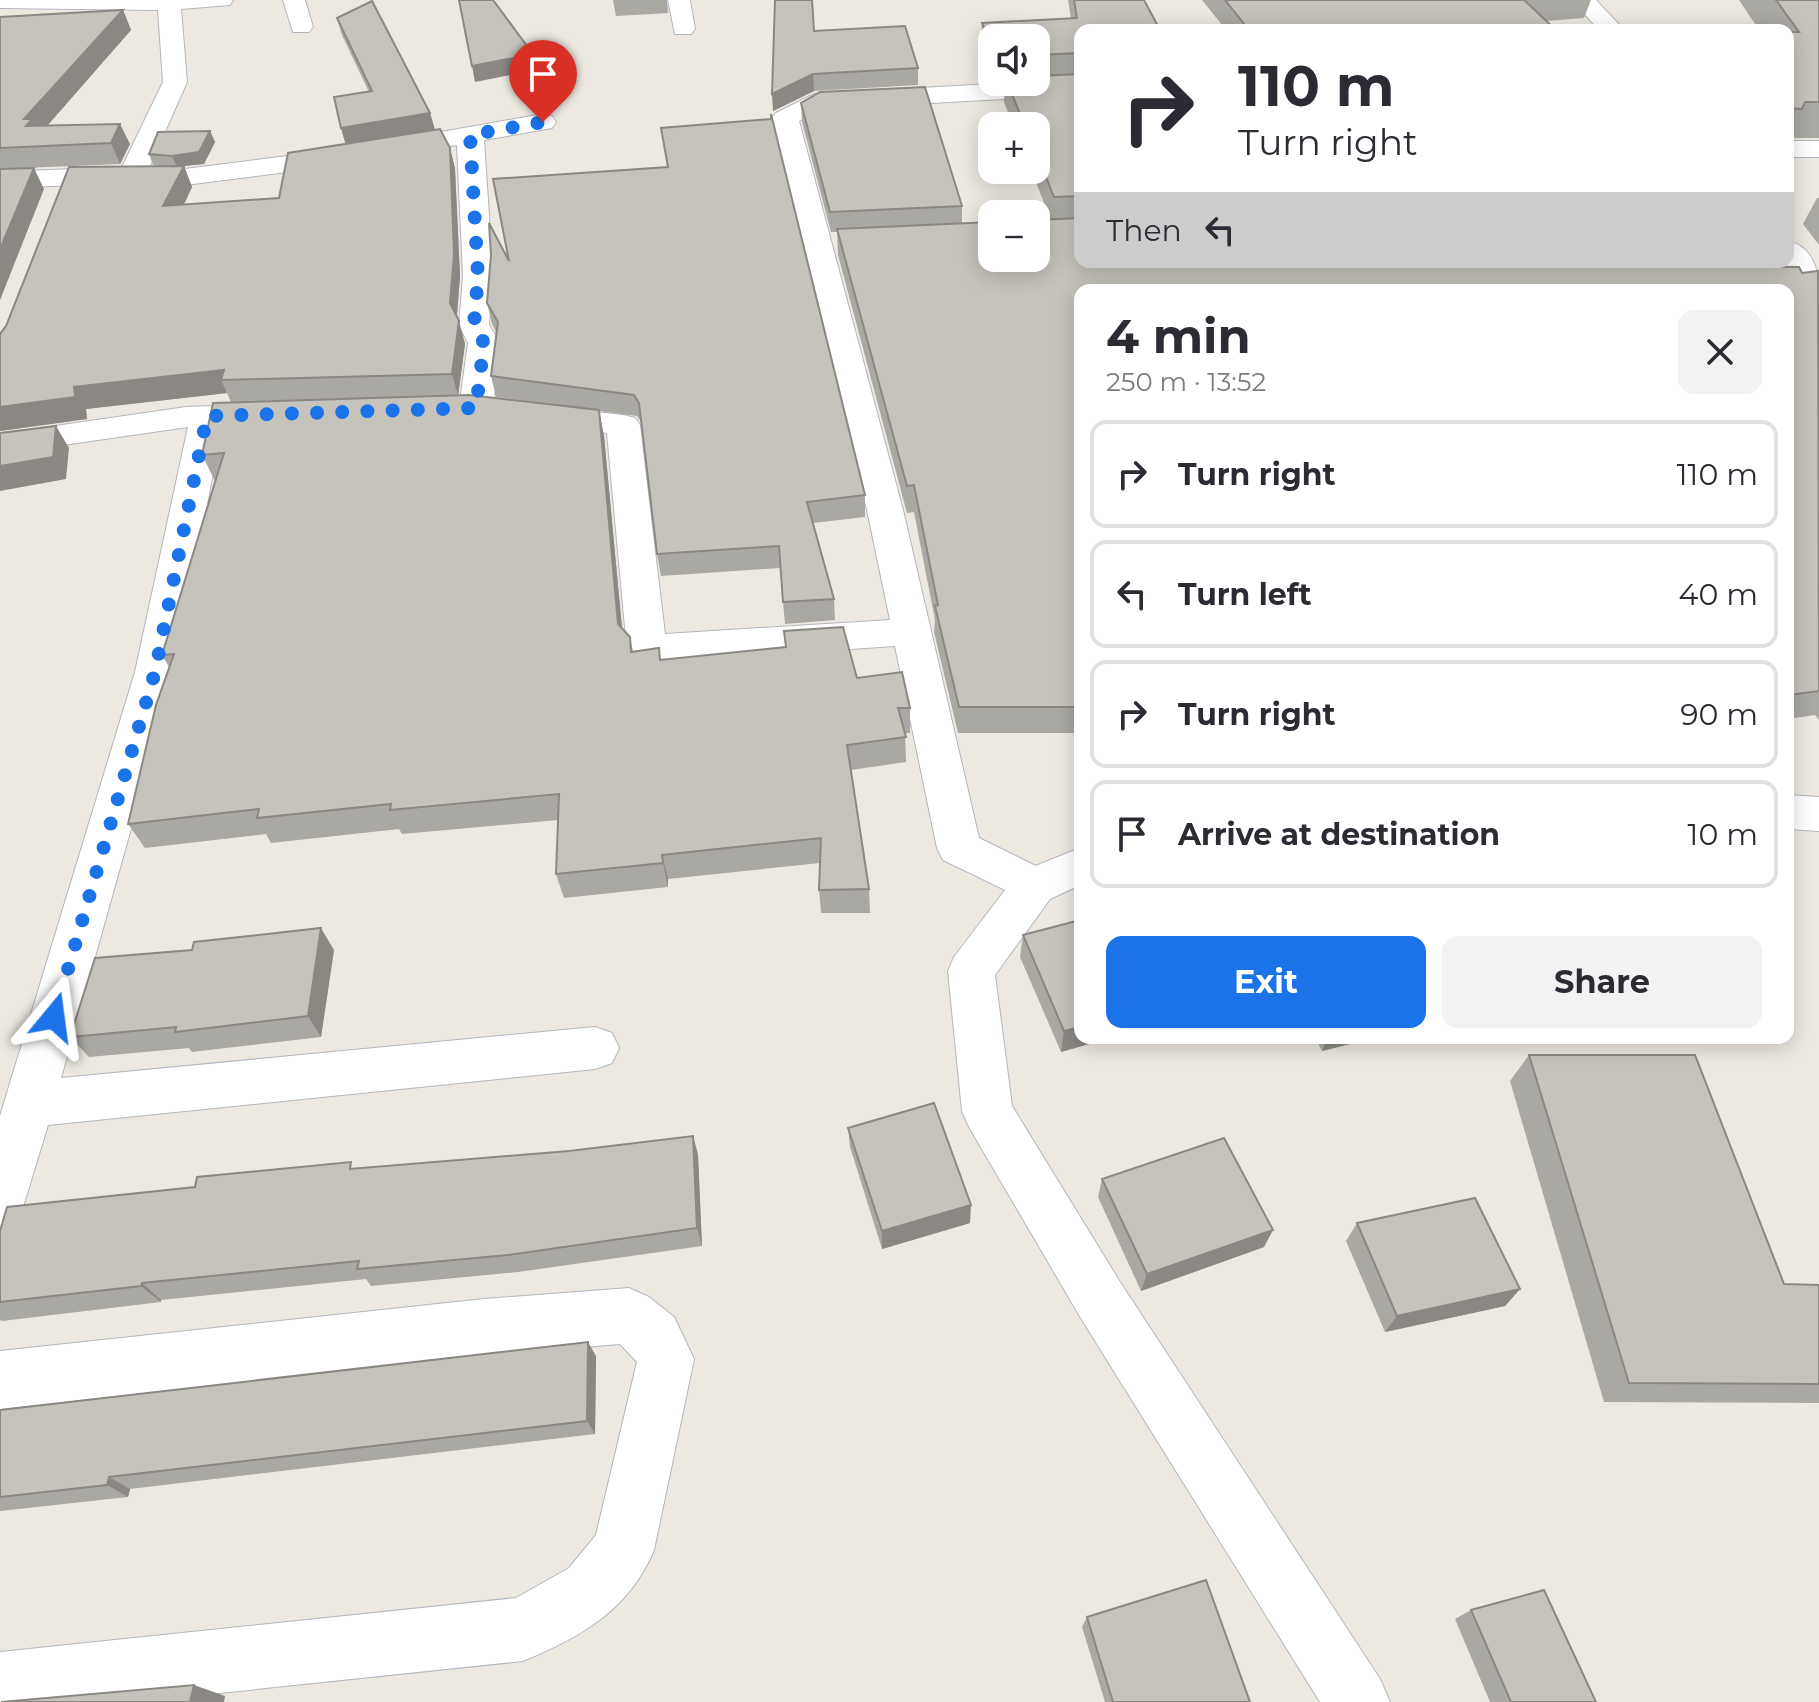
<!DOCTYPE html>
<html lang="en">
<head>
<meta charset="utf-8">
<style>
	:root { --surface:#fff; --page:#f2f2f3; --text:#2b2b33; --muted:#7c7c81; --line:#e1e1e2; --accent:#1a73e8 }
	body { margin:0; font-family:Montserrat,sans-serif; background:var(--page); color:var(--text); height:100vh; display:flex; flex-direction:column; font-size:30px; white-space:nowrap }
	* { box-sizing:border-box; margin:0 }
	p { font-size:26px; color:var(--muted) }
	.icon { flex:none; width:44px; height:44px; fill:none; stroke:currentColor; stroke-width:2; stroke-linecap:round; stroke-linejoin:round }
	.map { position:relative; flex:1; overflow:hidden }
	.sheet { position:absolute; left:1074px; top:284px; width:720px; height:760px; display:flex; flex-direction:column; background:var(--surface); border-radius:16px; box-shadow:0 4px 20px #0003 }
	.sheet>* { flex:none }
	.hud { position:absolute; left:1074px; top:24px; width:720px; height:244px; border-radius:16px; box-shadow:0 4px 20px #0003; background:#fff; color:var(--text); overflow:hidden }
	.tools { position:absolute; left:978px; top:24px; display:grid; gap:16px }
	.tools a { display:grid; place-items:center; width:72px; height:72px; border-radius:16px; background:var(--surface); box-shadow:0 4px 20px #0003; font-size:40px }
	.pin { position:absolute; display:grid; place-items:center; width:68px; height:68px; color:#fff; margin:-82px -34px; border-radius:50% 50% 50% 0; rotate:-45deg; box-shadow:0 0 8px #0007 }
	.pin .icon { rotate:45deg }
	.me { position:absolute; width:88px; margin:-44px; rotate:16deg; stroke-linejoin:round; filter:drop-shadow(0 0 6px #0008) }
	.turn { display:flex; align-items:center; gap:28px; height:168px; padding:0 32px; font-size:36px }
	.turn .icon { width:104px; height:104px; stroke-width:2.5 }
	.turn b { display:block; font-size:56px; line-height:68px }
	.then { display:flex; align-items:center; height:76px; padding:0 32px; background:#0003; gap:16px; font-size:30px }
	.round { display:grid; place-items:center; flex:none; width:84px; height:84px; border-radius:16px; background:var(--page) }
	.headline { display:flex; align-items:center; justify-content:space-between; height:136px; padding:0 32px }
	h1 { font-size:48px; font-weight:700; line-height:60px }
	.cta { display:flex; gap:16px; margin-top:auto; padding:16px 32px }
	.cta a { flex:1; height:92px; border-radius:16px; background:var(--accent); color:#fff; font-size:32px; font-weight:700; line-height:92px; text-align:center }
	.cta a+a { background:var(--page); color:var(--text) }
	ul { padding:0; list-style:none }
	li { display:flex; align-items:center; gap:24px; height:108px; margin:0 16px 12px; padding:0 16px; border:4px solid var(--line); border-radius:16px }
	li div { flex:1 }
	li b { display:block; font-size:30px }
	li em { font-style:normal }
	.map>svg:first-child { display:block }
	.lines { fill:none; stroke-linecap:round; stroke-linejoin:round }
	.minor-casing { stroke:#b4b6bf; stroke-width:2 }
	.tertiary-casing { stroke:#b4b6bf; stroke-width:2 }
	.minor { fill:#fff; fill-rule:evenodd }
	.tertiary { fill:#fff; fill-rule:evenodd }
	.wall { fill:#aaa8a2 }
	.shaded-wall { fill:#8b8884 }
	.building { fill:#c6c3bc; stroke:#8b8884; stroke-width:2 }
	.route { stroke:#1a73e8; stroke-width:14; stroke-dasharray:0 25.2 }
</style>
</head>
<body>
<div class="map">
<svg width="1819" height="1702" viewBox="0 0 1819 1702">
	<rect width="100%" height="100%" fill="#ede9e1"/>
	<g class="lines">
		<g class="minor-casing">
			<path id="minor" d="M0 0H233L230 5 181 9 187 82 149 168 177 170 351 148 543 114 552 116 556 122 552 128 484 140 493 276 489 325 500 343 493 408 488 415 476 418 464 415 459 408 468 343 459 325 463 276 457 145 351 164 177 186 132 183 0 188V172L122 167 163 82 158 10 0 8Z
				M283 0H305L313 27 309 32H293Z
				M668 0H690L695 29 691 34H675Z
				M1080 79V95L820 109 799 121 903 510 979 838 1050 873 1056 886 1050 899 1034 904 943 860 937 848 895 646 647 663 633 659 627 649 607 433 529 423 524 416 529 409 541 406 623 415 635 418 640 425 665 634 890 620 867 510 772 118 776 113 814 94Z
				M1788 141H1819V157H1788Z
				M269 404 281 407 286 414 281 421 222 426 175 672 61 1078 595 1027 612 1033 619 1048 612 1063 595 1069 48 1125 19 1220 0 1227V1116L135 672 188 427 0 454V434L186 407Z
				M629 1288 649 1297 674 1317 694 1359 654 1550C629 1610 581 1637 523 1661L134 1702H0V1652L516 1598 569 1568 596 1535 637 1362 620 1344 484 1355 0 1409V1351L484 1299Z"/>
		</g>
		<g class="tertiary-casing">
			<path id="tertiary" d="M1572 0H1596L1624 30H1599Z
				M1788 241C1816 248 1819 274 1819 298L1808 295 1782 262H1788Z
				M1788 795 1819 797V831L1788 829Z
				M1080 848V885L1050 899 995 975 1012 1106 1120 1282 1380 1679 1390 1702H1320L1082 1320 969 1127 962 1111 948 971 954 957 1018 873Z"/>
		</g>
		<use href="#minor" class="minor"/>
		<use href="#tertiary" class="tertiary"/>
	</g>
	<path class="wall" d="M613 0H667L668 13 616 16Z
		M1068 0H1144L1080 30V262L1425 266 1423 262H1787L1785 267 1802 273 1819 272V720L1815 715 1788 719V290H1080V733H958L934 632 935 620 914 512 907 513 838 255 837 232H831L802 122 801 103 962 206V224L1051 220 1031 170H1036V126H1013L1004 102 1005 82H1036V38H992V73L981 47 982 23 1071 18Z
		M1202 0H1591L1584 18 1546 21 1556 30H1226Z
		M1739 0H1819V138H1788V30H1759Z
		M123 10 131 30 47 126 130 144 120 164 0 169V17Z
		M337 18 430 113 435 130 450 148 455 169 460 276 457 317 465 344 458 396 549 404 496 397 491 376 496 332 492 324 487 303 509 261 865 495V517L813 523 834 599 835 620 785 624 780 568 661 576 657 554 641 422 637 416 599 411 604 436 622 628 630 637 633 651 661 660 857 678 910 708V733H905L906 762 851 770 869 889 870 913H821L819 890 820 863 668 879V887L564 898 556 874 558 820 402 834 399 829 271 843 266 834 145 848 128 824 169 667 162 655 215 481 202 455 231 402 227 393 86 409 87 419 0 431 163 166 153 165 149 154 210 131 215 142 204 164 184 166 192 187 184 205 279 198 346 144 341 128 369 92 342 35Z
		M814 31 918 68V85L814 91 773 111Z
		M1817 198H1819V245L1803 224Z
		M1788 243 1794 249 1788 260Z
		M1023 935 1080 1038H1110L1061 1052 1020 957Z
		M334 950 321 1037 192 1052 189 1048 89 1057 70 1037Z
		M1315 1038H1374L1322 1051Z
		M1529 1055 1784 1284 1819 1285V1403L1604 1402 1510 1081Z
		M848 1128 970 1223 882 1249 850 1147Z
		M693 1136 698 1155 702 1246 518 1272 371 1286 366 1279 161 1300V1302L2 1321 0 1320V1231L356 1168 569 1151Z
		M1102 1179 1264 1247 1141 1291 1098 1197Z
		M1357 1223 1520 1289 1505 1306 1385 1332 1346 1241Z
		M596 1356 595 1434 130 1489 128 1497 0 1511V1410Z
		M1471 1610 1596 1702H1490L1455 1619Z
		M1087 1617 1250 1702H1105L1082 1627Z"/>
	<path class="shaded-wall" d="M123 10 131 30 39 135 42 140 36 147 26 126 24 119Z
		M533 54 536 70 475 82 472 66Z
		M813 74 814 91 773 111 772 94Z
		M430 113 435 130 346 146 341 128Z
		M120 124 130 144 120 164 111 143Z
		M210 131 215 142 204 164 184 166 192 187 172 228 163 206 177 167 172 156Z
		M450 148 455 169 460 276 456 325 450 303Z
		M34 168 44 189 0 300V249Z
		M1727 262H1738L1730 278 1718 282Z
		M459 321 465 344 458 396 452 374Z
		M224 370 221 380 227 393 86 409 87 419 0 431V407L74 387Z
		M599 410 604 436 624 649 618 624Z
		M56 426 69 448 66 479 0 491V466Z
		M662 855 668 879V887L663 863Z
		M321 928 334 950 321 1037 308 1016Z
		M1080 1027V1038H1110L1061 1052 1064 1031Z
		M1328 1038H1374L1322 1051Z
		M693 1136 698 1155 702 1246 697 1228Z
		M971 1205 970 1223 882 1249V1231Z
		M1273 1230 1264 1247 1141 1291 1147 1274Z
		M142 1283 161 1300V1302L141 1286Z
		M1520 1289 1505 1306 1385 1332 1397 1316Z
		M588 1342 596 1356 595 1434 587 1421Z
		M109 1477 130 1489 128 1497 107 1485Z
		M194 1685 225 1696 224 1702H190Z"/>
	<path class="building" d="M459 0H493L533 54 472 66Z
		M775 0H812L814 31 905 26 918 68 813 74 772 94Z
		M1074 0H1144L1160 30H1080V53L1036 55V38H992V46L982 23 1077 18Z
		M1225 0H1524L1556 30H1249Z
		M1776 0H1819V102H1805L1802 109 1788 108V32H1799Z
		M372 1 430 113 341 128 334 97 372 91 337 18Z
		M123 10 24 119H32L26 126 120 124 111 143 0 148V17Z
		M1080 74V196L1054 197 1036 152V126H1025L1007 82H1036V76Z
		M925 87 962 206 830 212 801 103 820 92Z
		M771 114 865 495 807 502 834 599 783 602 779 546 657 554 639 403 634 395 491 376 498 322 487 303 491 255 489 223 509 261 493 179 668 167 661 128 771 119Z
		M440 129 450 148 454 254 450 303 459 321 452 374 221 380 224 370 74 387 75 397 0 407V334L6 326 69 167 184 166 163 206 279 198 288 153Z
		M210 131 199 152 172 156 149 154 158 132Z
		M34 168 0 249V169Z
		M1080 218V262H1412L1414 266 1447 267 1450 264 1449 262H1728L1727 266 1799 267 1802 273 1818 271 1819 691 1788 695V290H1080V707H959L935 606 938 605 914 485 907 486 837 229 992 222V258H1036V220Z
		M469 395 599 410 618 624 630 637 631 652 659 648 660 660 786 647 784 631 843 627 857 678 902 672 910 708H898L906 737 847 745 869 889 819 890 821 838 662 855 663 863 556 874 559 794 390 810 391 804 257 818 259 809 128 824 156 705 174 654 162 655 224 453 202 455 213 403Z
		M56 426 53 457 0 466V433Z
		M1080 920V1027L1064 1031 1023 935Z
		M321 928 308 1016 175 1032 176 1027 70 1037 95 958 192 950 194 942Z
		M1529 1055H1695L1784 1284 1819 1285V1384L1629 1383Z
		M934 1103 971 1205 882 1231 848 1128Z
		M693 1136 697 1228 508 1255 357 1269 359 1261 142 1283 141 1286 0 1302V1231L7 1207 195 1187 197 1177 351 1162 350 1169 569 1151Z
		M1224 1138 1273 1230 1147 1274 1102 1179Z
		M1475 1198 1520 1289 1397 1316 1357 1223Z
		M588 1342 587 1421 109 1477 107 1485 0 1497V1410Z
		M1206 1580 1250 1702H1113L1087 1617Z
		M1544 1590 1596 1702H1511L1471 1610Z
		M194 1685 190 1702H1Z"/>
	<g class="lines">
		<path class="route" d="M54 1017 155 672 207 416 476 408 484 343 474 325 478 276 470 135 543 122"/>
	</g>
</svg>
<div class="tools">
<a><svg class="icon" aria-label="sound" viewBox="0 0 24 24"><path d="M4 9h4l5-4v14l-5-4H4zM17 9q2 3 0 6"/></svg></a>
<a>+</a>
<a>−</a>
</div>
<div class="pin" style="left:543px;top:122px;background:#d93025"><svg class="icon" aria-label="arrive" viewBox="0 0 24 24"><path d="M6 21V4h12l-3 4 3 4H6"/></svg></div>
<svg class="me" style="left:54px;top:1017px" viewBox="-20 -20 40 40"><path d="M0-17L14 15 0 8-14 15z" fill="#1a73e8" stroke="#fff" stroke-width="4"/></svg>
<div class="hud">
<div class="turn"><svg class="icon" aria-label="right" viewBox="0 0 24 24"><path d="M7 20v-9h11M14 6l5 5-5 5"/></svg><div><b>110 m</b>Turn right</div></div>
<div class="then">Then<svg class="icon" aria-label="left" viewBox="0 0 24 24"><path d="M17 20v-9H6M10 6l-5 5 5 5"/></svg></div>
</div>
<section class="sheet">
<div class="headline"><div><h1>4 min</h1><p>250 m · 13:52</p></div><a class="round"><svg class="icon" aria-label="close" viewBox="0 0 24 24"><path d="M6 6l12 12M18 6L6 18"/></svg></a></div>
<ul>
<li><svg class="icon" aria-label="right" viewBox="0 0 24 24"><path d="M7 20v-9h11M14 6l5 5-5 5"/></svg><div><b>Turn right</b></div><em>110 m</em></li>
<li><svg class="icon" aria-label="left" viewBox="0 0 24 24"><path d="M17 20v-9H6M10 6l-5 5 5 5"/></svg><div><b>Turn left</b></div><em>40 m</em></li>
<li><svg class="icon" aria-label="right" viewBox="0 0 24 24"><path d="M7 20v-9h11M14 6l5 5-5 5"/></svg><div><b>Turn right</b></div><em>90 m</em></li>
<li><svg class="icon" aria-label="arrive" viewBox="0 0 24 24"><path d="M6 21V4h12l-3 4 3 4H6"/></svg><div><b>Arrive at destination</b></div><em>10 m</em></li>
</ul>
<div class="cta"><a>Exit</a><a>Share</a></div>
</section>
</div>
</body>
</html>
